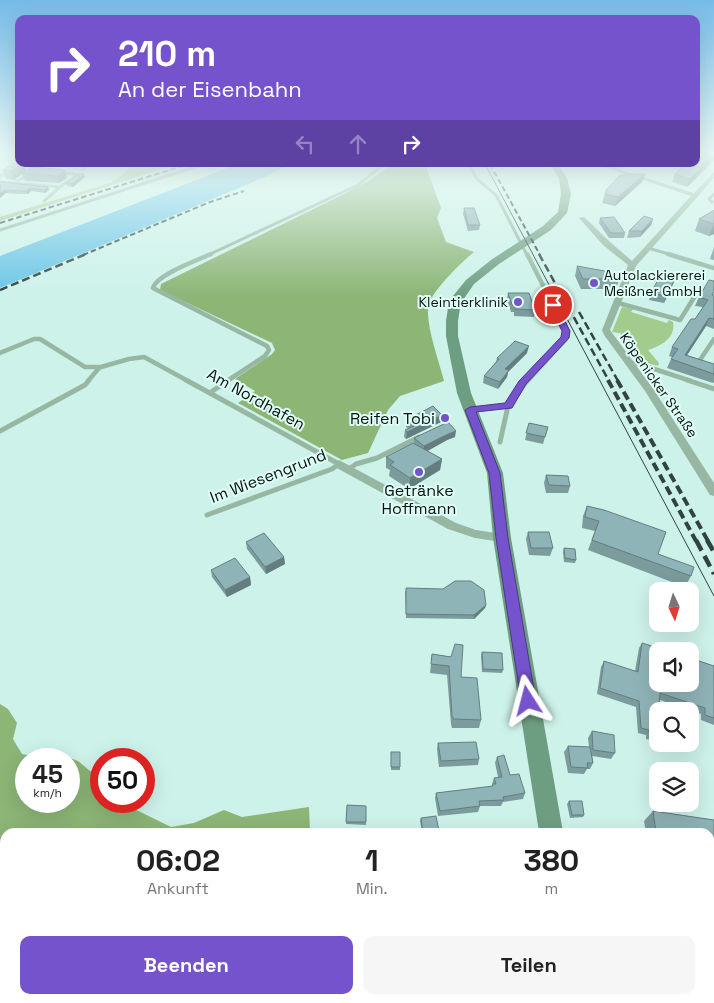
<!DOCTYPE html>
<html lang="de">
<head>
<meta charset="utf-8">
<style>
	:root { --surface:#fff; --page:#f6f6f6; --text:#222; --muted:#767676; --accent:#7553cd }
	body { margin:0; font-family:"Space Grotesk",sans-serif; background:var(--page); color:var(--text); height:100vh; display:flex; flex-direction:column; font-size:19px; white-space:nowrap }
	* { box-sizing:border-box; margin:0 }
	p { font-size:16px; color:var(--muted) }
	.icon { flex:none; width:28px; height:28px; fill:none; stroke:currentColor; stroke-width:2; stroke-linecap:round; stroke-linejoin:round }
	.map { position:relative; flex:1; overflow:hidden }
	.sheet { position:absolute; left:0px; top:828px; width:715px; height:176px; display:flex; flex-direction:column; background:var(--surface); border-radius:15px 15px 0 0; box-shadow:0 5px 20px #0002 }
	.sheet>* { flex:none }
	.top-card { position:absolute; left:15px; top:15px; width:685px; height:152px; border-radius:10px; box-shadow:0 5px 20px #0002; background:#7553cd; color:#fff; overflow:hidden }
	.needle { width:32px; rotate:176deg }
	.tools { position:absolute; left:649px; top:582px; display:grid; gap:10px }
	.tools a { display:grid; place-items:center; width:50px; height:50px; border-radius:10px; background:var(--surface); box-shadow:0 5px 20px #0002; font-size:25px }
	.speed { position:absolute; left:15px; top:748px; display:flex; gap:10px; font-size:25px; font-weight:700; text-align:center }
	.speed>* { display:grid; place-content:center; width:65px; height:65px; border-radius:50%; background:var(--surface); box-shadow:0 5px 20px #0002; line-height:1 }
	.speed small { font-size:12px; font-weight:400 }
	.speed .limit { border:8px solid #d22; background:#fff; color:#111 }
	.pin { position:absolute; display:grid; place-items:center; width:42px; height:42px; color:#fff; margin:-21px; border:2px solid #fff; border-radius:50%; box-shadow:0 1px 5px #0007 }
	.me { position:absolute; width:55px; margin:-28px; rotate:351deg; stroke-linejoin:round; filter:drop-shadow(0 0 4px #0008) }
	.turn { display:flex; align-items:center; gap:18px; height:105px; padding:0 20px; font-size:22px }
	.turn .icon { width:65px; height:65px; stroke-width:2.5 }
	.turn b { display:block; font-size:35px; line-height:42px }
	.lanes { display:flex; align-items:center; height:48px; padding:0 20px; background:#0003; justify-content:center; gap:25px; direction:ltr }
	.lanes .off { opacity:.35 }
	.eta { display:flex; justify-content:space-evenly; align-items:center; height:85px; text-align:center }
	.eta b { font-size:30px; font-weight:700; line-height:35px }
	.cta { display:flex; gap:10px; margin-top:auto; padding:10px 20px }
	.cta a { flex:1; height:58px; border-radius:10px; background:var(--accent); color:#fff; font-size:20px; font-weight:700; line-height:58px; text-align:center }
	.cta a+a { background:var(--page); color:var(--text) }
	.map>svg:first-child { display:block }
	.green { fill:#a3cb8e }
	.forest { fill:#8cb576; fill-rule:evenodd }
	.water { fill:#6cc5e7 }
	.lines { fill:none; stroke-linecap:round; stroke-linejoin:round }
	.lane-far3 { stroke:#97b7a3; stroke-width:3 }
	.lane-far2 { stroke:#97b7a3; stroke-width:4.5 }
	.lane-far1 { stroke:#97b7a3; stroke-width:5 }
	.lane { stroke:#97b7a3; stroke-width:9 }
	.street { fill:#97b7a3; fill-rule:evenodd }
	.secondary { fill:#6e9e81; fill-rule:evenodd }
	.tram { stroke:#314340; stroke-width:1 }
	.rail-far3 { stroke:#314340; stroke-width:2; stroke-dasharray:5.5 3; stroke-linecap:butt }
	.rail-far2 { stroke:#314340; stroke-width:2.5; stroke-dasharray:8 4; stroke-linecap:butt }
	.rail-far1 { stroke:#314340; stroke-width:4; stroke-dasharray:9 4.5; stroke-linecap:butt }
	.rail { stroke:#314340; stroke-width:4.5; stroke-dasharray:12 6; stroke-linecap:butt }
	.wall { fill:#7b9b9d }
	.shaded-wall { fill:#647e80 }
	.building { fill:#8fb4b7; stroke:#647e80 }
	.route { fill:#7553cd; stroke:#4c3685 }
	.poi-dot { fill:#7553cd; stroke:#e0fdf6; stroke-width:2 }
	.labels { text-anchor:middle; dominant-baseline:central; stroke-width:4; stroke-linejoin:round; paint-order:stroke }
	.far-poi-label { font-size:14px; fill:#061311; stroke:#e0fdf6; text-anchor:start }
	.far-street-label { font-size:14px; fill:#061311; stroke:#e0fdf6 }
	.street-label { font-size:16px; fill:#061311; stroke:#e0fdf6 }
	.poi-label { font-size:16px; fill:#061311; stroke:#e0fdf6; text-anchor:end }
</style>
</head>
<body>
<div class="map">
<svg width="714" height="1003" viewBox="0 0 714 1003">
	<rect width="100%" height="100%" fill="#cdf2e9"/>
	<path class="green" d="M134 164 174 165 0 221V217L113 182Z
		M622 307 633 309 631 312 667 323 669 320 673 322C676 338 661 346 648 350L659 363 658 366 640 361 620 333 612 332Z"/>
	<path class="forest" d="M393 164H425L441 208 437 218 446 242 474 252C462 262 429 293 428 308 427 330 439 360 444 381L400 396 388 410 368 453 342 460 238 403 255 391 235 379 272 354 275 350 272 343 160 290 161 284 348 192 370 180Z
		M0 704 8 709 17 723 13 739 22 754 37 757 54 752 78 761 101 780V801H118L171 827 194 823 224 810 242 817 309 807 310 832H5V999H204V1003H0ZM26 759H69V801H26Z"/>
	<path class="water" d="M238 164H289L265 177 0 288V256Z"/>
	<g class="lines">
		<path class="lane-far3" d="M82 164 87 165 82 170
			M468 164 477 179 496 195 527 255
			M0 182 60 187 76 176 75 174 59 173
			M15 183 30 173
			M44 201 60 187
			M712 202 709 199 714 194
			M0 230 204 164
			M648 248 672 255
			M208 255 358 185 384 164"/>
		<path class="lane-far2" d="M211 254C198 260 156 275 153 288L267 346 269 350 265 356 227 381
			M527 254 553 305
			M668 254 714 268
			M618 303 680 320 695 296
			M714 339 698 363 714 368
			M0 353 34 339H40L85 367H101L129 359 144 357 188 381
			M630 363H636L691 381
			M88 381 99 368"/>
		<path class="lane-far1" d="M186 380 339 464 332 469 207 515
			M687 380 714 389
			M211 392 229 380
			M0 431 85 385 89 380
			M500 442 508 406
			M349 469 356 464 377 458 419 437"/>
		<path class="lane" d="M500 999 503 1003
			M366 1003 367 999"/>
		<path class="street" d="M19 163 24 164 0 179V174Z
			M595 164H603L611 166 635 164 618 169 694 193 714 172V178L636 266 610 330 654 390 714 483V496L710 495 645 391 604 335 602 330 628 265 603 245 579 218 584 217 609 241 632 261 691 196Z
			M550 303H556L570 331 568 340 527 385 511 408 467 412 465 410 467 408 470 407 505 403 520 381 561 337 562 331 549 305Z
			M339 460 456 523 476 530 502 534 506 535 508 538 506 541 502 542 475 538 448 529 335 467 334 464Z"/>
		<path class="secondary" d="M550 164H558L567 178 571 194 567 213 551 230 499 264 474 284 465 297 460 308 458 321V336L471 393 503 473 511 538 563 832H539L493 538 487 473 457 393 446 336V321L448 308 453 296 466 280 491 260 543 226 558 212 561 194 559 178Z
			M569 999H597V1003H569Z"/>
		<path class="tram" d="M485 164 714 596"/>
		<path class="rail-far3" d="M490 164 540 255
			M0 223 189 164
			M83 255 210 202 244 191"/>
		<path class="rail-far2" d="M539 254 609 381
			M0 290 86 254
			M579 312 618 381"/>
		<path class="rail-far1" d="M608 380 696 541
			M617 380 708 541"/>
		<path class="rail" d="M696 540 714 574
			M707 540 714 552"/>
	</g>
	<path class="wall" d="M714 155V160L687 187 672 182 675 174Z
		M3 170 26 171 67 178 59 183 25 181 22 174 14 180 6 179Z
		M85 177 73 187 67 186 66 183Z
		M0 182 48 187 49 190 45 193 31 191 28 194H20L6 193Z
		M642 182 615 206 602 203 606 190Z
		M464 208 480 225 479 230 468 231 463 214Z
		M714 210V234L709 236 695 231 699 219Z
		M600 218 625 233 624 238H609L599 223Z
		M653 219 651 225 640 237 627 238 629 231Z
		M714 247V260L710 259Z
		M577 266 621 274 616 289H581L575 276Z
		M676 277 673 284 664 303 649 300 651 293Z
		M508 293 535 310 534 317 514 316V312H511L507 299Z
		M713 295H714V329L706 326 687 355 714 364V382L713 383 667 368 672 357 669 356 672 347 695 319 703 307 695 306 699 297Z
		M527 353 508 372 507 377 498 389 483 383 484 376 496 362 497 358Z
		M406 420 441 422 406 439 404 437 405 430 408 428 406 427Z
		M529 423 548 427 543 444 525 440Z
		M455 437 447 440 427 451 442 459 440 470 409 489 389 476 390 470 386 468V457L414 443V438Z
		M546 475 570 486 568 493H546L544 483Z
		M587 506 691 576 685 587 588 550 595 531 582 528 583 516Z
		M528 532 553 548 550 556 529 555 526 539Z
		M246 542 284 557 285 564 266 574 247 549Z
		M564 548 576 560 575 563 564 562 563 552Z
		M211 570 250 577 251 585 227 597 212 577Z
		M405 591 486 605 485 608 474 619 406 618Z
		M642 643 714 666V725L701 720V714L660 700 657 722H658V741L646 739V735L638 733 636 707 597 694 601 667 604 661 635 671 639 648Z
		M482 652 503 670 502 673 482 672 481 655Z
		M432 654 451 657 481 720 479 728H452L451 724 447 675 430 673Z
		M592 731 615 753 611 759 592 756 593 763 590 769H587L584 774 568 773 564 752 568 746 589 747 588 738Z
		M438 743 479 759 478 765 439 767 437 749Z
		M391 752 400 767V770H391Z
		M497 757 510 775 525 793 523 799 503 802 501 806H480L478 812 438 816 435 798 436 793 492 787V784L494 778 498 777 495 763Z
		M569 801 584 815 583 817 570 818 567 804Z
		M347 805 366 806V825L346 824Z
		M653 811 714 820V881L710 880V832H646L644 821Z
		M421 818 439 831V832H422L420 821Z"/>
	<path class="shaded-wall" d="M713 155H714V160L687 187 690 179Z
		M22 164H24L26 171 14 180 11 171Z
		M518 164H522L515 168V165Z
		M65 170 67 178 59 183 57 176Z
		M84 174 85 177 73 187 72 184Z
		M645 174 642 182 615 206 618 197Z
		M48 187 49 190 45 193 44 190Z
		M30 188 31 191 28 194 26 191Z
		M5 190 6 193 0 198V194Z
		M653 219 651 225 640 237 642 231Z
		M714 224V234L709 236Z
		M676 277 673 284 664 303 666 296Z
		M709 318 706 326 682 363 685 355Z
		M529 346 527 353 508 372 507 377 498 389 500 382 505 369Z
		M442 415 441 422 406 439 407 432Z
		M456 431 455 437 447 440 424 453V446L448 434Z
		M442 459 440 470 409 489 410 478Z
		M284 557 285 564 266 574 265 567Z
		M250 577 251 585 227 597 225 590Z
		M486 605 485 608 474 619V615Z"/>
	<path class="building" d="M696 155H713L690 179 675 174 685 164H696Z
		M16 162H19V164H22L11 171 3 170Z
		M32 167 65 170 57 176 22 173Z
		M79 174H84L72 184 66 183Z
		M645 174 618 197 605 194 607 191 606 190 620 175Z
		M0 182 48 187 44 190 30 188 26 191H19L5 190 0 194Z
		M464 208H474L480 225H468Z
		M714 210V224L699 219 713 211Z
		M644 216 653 219 642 231H629Z
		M614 217 625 233H611L600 218Z
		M577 266 621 274 619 279H583Z
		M661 274 676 277 666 296 651 293Z
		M709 280 714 281V291L712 295H714V319L709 318 685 355 714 364V374L671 359 678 349 672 347 691 319H695L708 300 699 297Z
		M508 293H529L535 310 515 309V305H512Z
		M515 341 529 346 505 369 509 370 500 382 484 376 499 359 497 358Z
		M433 406 442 415 407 432 405 430 414 426 406 420Z
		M448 422 456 431 448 434 424 446 414 438Z
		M529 423 548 427 545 437 526 433Z
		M413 443 442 459 410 478 390 465 394 462 386 457Z
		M546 475 568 476 570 486 549 485Z
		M587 506 604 510 666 532 658 554 694 567 691 576 592 540 599 521 585 517Z
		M528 532H549L553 548H531Z
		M264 533 284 557 265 567 246 542Z
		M564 548 575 549 576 560 565 558Z
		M235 558 250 577 225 590 211 570Z
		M455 581H471L484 590 486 605 474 615 406 614V588L443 589Z
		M642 643 668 651H658V684H690V658L714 666V718L705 715V708L660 693 657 722H658V735L649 733V730L641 728 639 701 600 688 604 661 638 672Z
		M455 644 463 645 461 677 477 678 481 720 454 719 452 716 449 666 431 664 432 654 451 657Z
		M482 652 502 653 503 670 483 669Z
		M592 731 614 735 615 753 593 750Z
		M476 742 479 759 441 761 438 743Z
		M568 746 590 747 593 763H587L588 768 571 767Z
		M391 752H400V767H391Z
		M504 755 510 775 519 774 525 793 503 797 504 800 479 801 480 806 440 811 436 793 493 786V784H496L494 778 502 777 497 757Z
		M569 801H582L584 815H572Z
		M347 805 366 806V822H346Z
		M653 811 714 820V870L710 869V832H656Z
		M436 816 439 831 423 832 421 818Z
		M609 830 624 832H609Z
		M485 999 486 1003H410V1001Z"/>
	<linearGradient id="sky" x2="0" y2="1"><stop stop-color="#76bbe8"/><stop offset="0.52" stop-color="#e8f9f5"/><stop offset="1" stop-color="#e8f9f5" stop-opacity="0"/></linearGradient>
	<rect width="714" height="296" fill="url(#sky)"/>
	<path class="route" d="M550 304 557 305 570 331 569 338 526 384 512 408 476 412 500 473 508 538 536 701 534 706 528 708 523 706 521 701 496 538 489 473 465 410 470 407 505 403 519 381 561 337 562 331 549 305Z"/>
	<g class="poi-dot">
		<circle cx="594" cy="283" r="5"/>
		<circle cx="518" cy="302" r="5"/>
		<circle cx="445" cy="418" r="5"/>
		<circle cx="419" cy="472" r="5"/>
	</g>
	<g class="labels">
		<g class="far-poi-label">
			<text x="604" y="275">Autolackiererei<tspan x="604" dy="16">Meißner GmbH</tspan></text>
			<text x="508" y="302" text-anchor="end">Kleintierklinik</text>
		</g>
		<g class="far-street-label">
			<text transform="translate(659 385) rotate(55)">Köpenicker Straße</text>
		</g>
		<g class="street-label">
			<text transform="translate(256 399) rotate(29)">Am Nordhafen</text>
			<text transform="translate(268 476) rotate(-21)">Im Wiesengrund</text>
		</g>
		<g class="poi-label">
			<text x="435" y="418">Reifen Tobi</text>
			<text x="419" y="490" text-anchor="middle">Getränke<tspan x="419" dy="18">Hoffmann</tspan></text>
		</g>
	</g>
</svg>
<div class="tools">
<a><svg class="needle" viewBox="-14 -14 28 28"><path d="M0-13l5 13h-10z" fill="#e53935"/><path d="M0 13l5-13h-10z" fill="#767676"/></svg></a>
<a><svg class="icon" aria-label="sound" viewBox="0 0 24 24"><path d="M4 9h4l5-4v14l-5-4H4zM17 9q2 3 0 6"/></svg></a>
<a><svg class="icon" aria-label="search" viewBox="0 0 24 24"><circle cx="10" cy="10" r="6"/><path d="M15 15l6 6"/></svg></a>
<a><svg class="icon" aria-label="layers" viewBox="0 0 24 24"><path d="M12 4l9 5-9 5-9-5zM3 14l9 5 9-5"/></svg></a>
</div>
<div class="speed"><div>45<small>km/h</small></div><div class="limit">50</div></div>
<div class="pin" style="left:553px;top:305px;background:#d93025"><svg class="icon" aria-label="arrive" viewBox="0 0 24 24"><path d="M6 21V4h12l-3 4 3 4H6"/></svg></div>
<svg class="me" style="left:528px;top:701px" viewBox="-20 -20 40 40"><path d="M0-17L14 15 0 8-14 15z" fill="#7553cd" stroke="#fff" stroke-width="4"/></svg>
<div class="top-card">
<div class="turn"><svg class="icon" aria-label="right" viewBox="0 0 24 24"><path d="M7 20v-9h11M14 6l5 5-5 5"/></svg><div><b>210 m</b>An der Eisenbahn</div></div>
<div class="lanes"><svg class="icon off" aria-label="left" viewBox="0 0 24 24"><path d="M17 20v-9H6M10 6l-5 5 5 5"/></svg><svg class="icon off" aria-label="ahead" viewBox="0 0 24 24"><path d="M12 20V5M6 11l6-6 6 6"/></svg><svg class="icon" aria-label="right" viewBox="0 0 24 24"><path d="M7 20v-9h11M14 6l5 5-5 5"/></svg></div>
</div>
<section class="sheet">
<div class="eta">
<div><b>06:02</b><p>Ankunft</p></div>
<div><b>1</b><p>Min.</p></div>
<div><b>380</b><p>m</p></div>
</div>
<div class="cta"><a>Beenden</a><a>Teilen</a></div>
</section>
</div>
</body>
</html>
